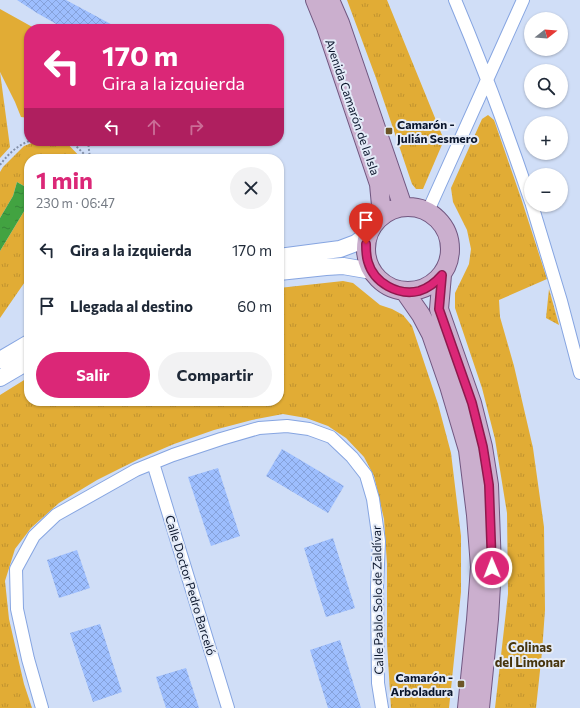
<!DOCTYPE html>
<html lang="es">
<head>
<meta charset="utf-8">
<style>
	:root { --surface:#fff; --page:#f2f2f3; --text:#1f2937; --muted:#747a83; --accent:#db2777 }
	body { margin:0; font-family:Commissioner,sans-serif; background:var(--page); color:var(--text); height:100vh; display:flex; flex-direction:column; font-size:15px; white-space:nowrap }
	* { box-sizing:border-box; margin:0 }
	p { font-size:13px; color:var(--muted) }
	.icon { flex:none; width:22px; height:22px; fill:none; stroke:currentColor; stroke-width:2; stroke-linecap:round; stroke-linejoin:round }
	.map { position:relative; flex:1; overflow:hidden }
	.panel { position:absolute; left:24px; top:154px; width:260px; height:252px; display:flex; flex-direction:column; background:var(--surface); border-radius:16px; box-shadow:0 1px 3px #0004 }
	.panel>* { flex:none }
	.hud { position:absolute; left:24px; top:24px; width:260px; height:122px; border-radius:16px; box-shadow:0 1px 3px #0004; background:#db2777; color:#fff; overflow:hidden }
	.needle { width:26px; rotate:73deg }
	.tools { position:absolute; left:524px; top:12px; display:grid; gap:8px }
	.tools a { display:grid; place-items:center; width:44px; height:44px; border-radius:50%; background:var(--surface); box-shadow:0 1px 3px #0004; font-size:20px }
	.pin { position:absolute; display:grid; place-items:center; width:34px; height:34px; color:#fff; margin:-41px -17px; border-radius:50% 50% 50% 0; rotate:-45deg; box-shadow:0 0 4px #0007 }
	.pin .icon { rotate:45deg }
	.me { position:absolute; width:44px; margin:-22px; rotate:359deg; stroke-linejoin:round; filter:drop-shadow(0 0 3px #0008) }
	.turn { display:flex; align-items:center; gap:14px; height:84px; padding:0 12px; font-size:18px }
	.turn .icon { width:52px; height:52px; stroke-width:2.5 }
	.turn b { display:block; font-size:28px; line-height:34px }
	.lanes { display:flex; align-items:center; height:38px; padding:0 12px; background:#0003; justify-content:center; gap:20px; direction:ltr }
	.lanes .off { opacity:.35 }
	.round { display:grid; place-items:center; flex:none; width:42px; height:42px; border-radius:21px; background:var(--page) }
	.overview { display:flex; align-items:center; justify-content:space-between; height:68px; padding:0 12px }
	h1 { font-size:24px; font-weight:700; line-height:30px; color:var(--accent) }
	.action { display:flex; gap:8px; margin-top:auto; padding:8px 12px }
	.action a { flex:1; height:46px; border-radius:24px; background:var(--accent); color:#fff; font-size:16px; font-weight:700; line-height:46px; text-align:center }
	.action a+a { background:var(--page); color:var(--text) }
	ul { padding:0; list-style:none }
	li { display:flex; align-items:center; gap:12px; height:56px; padding:0 12px }
	li div { flex:1 }
	li b { display:block; font-size:15px }
	li em { font-style:normal }
	.map>svg:first-child { display:block }
	.grass { fill:url(#grass-tufts) }
	.park { fill:#e1ac35 }
	.garden { fill:url(#garden-dots) }
	.water { fill:url(#water-ripples) }
	.building { fill:url(#building-cross-hatch) }
	.lines { fill:none; stroke-linecap:round; stroke-linejoin:round }
	.street-casing { stroke:#86a5e1; stroke-width:14 }
	.secondary-casing { stroke:#86a5e1; stroke-width:18 }
	.primary-casing { stroke:#715780; stroke-width:20 }
	.path { stroke:#828fa7; stroke-width:2; stroke-dasharray:2 2; stroke-linecap:butt }
	.street { stroke:#fff; stroke-width:12 }
	.secondary { stroke:#fff; stroke-width:16 }
	.primary { stroke:#cbafce; stroke-width:18 }
	.route-casing { stroke:#8e194d; stroke-width:10 }
	.route { stroke:#db2777; stroke-width:7 }
	.poi-dot { fill:#6d5626; stroke:#e4ebf8; stroke-width:1.5 }
	.labels { text-anchor:middle; dominant-baseline:central; stroke-width:4; stroke-linejoin:round; paint-order:stroke }
	.street-label { font-size:12px; fill:#0a152b; stroke:#e4ebf8 }
	.poi-label { font-size:12px; font-weight:bold; fill:#0a152b; stroke:#e4ebf8; text-anchor:start }
	.neighbourhood-label { font-size:13px; font-weight:bold; fill:#47350d; stroke:#e4ebf8 }
</style>
</head>
<body>
<div class="map">
<svg width="580" height="708" viewBox="0 0 580 708">
	<defs>
		<pattern id="grass-tufts" width="24" height="20" patternUnits="userSpaceOnUse"><rect width="24" height="20" fill="#e1ac35"/><path d="M3 7l-1-3M5 7V3M7 7l1-3M15 17l-1-3M17 17v-4M19 17l1-3" fill="none" stroke="#c0932f"/></pattern>
		<pattern id="garden-dots" width="8" height="8" patternUnits="userSpaceOnUse"><rect width="8" height="8" fill="#e1ac35"/><path d="M2 2h.1M6 6h.1" fill="none" stroke="#c0932f" stroke-width="1.8" stroke-linecap="round"/></pattern>
		<pattern id="water-ripples" width="26" height="14" patternUnits="userSpaceOnUse"><rect width="26" height="14" fill="#42a341"/><path d="M2 4q2-2 4 0t4 0M15 11q2-2 4 0t4 0" fill="none" stroke="#358437"/></pattern>
		<pattern id="building-cross-hatch" width="8" height="8" patternUnits="userSpaceOnUse"><rect width="8" height="8" fill="#9dbefe"/><path d="M0 0l8 8M0 8l8-8" fill="none" stroke="#86a2da"/></pattern>
	</defs>
	<rect width="100%" height="100%" fill="#d0def7"/>
	<path class="grass" d="M347 0H387L444 140 423 189H416L412 184 376 78Z
		M0 72 10 147 0 158Z
		M488 115 494 120 521 198 547 279 499 300 500 317 514 366 533 448 544 527 545 610 542 652 536 708H495L508 594 507 513 495 439 482 388 455 308V293L469 264 471 249 467 230 453 202 451 188 482 119Z
		M37 141H65L82 159H29V189L17 182 13 196 0 218V172L3 167 24 146Z
		M29 203V276L0 318V251Z
		M343 281 353 283 380 305 392 309 403 315 412 326 438 404 451 453 461 536V592L449 708H391L387 644V564L384 519 374 476 364 457 346 438 328 426 306 418 283 414 252 420 214 430 174 444 139 459 97 480 59 503 31 528 15 549 5 581 9 619 24 684 32 708H0V395L29 377V401H279V288Z"/>
	<path class="park" d="M0 9 36 29H29V118L21 117 15 102 0 72Z"/>
	<path class="garden" d="M549 289 559 325 546 318Z"/>
	<path class="water" d="M17 182 29 189V203L0 251V218L13 196Z"/>
	<path class="building" d="M17 0H66L120 29H65L37 13Z
		M282 449 344 486 328 513 266 476Z
		M218 468 240 536 211 546 188 477Z
		M333 538 355 608 326 617 304 548Z
		M77 550 90 588 59 598 47 560Z
		M100 624 122 692 93 702 70 633Z
		M340 640 361 708H328L310 650Z
		M186 668 199 708H166L156 677Z"/>
	<g class="lines">
		<g class="street-casing">
			<path id="street" d="M455 0C483 66 508 134 531 202
				M532 205 561 301 580 373
				M428 211 523 0
				M153 463 228 708
				M42 708 28 659 17 609 16 569 34 536 56 515 136 470 173 455 221 439 259 428 287 426 309 429 331 437 352 457 366 475 373 499 379 541 377 587 378 683 382 708"/>
		</g>
		<g class="secondary-casing">
			<path id="secondary" d="M279 257 340 249 356 243 368 234
				M279 272 326 267 343 266 372 271
				M0 360 29 343
				M0 378 29 361"/>
		</g>
		<g class="primary-casing">
			<path id="primary" d="M315 0 326 27 379 184 382 216
				M330 0 340 23 403 207
				M366 249a42 42 0 1 1 84 0a42 42 0 1 1-84 0Z
				M442 275 439 309 472 403 483 447 489 485 492 568 489 619 480 708
				M405 292 421 315 431 334 449 386 468 450 476 515 480 567 476 620 467 708"/>
		</g>
		<path class="path" d="M71 141 89 159
			M88 141 90 159
			M0 165C8 154 17 146 29 141"/>
		<use href="#street" class="street"/>
		<use href="#secondary" class="secondary"/>
		<use href="#primary" class="primary"/>
	</g>
	<g class="lines">
		<g class="route-casing">
			<path id="route" d="M366 244C366 250 366 256 368 262 374 283 398 296 419 291 429 288 436 282 442 275L439 309 472 403 483 447 489 485 492 568"/>
		</g>
		<use href="#route" class="route"/>
	</g>
	<g class="poi-dot">
		<rect x="385" y="127" width="8" height="8" rx="2"/>
		<rect x="457" y="680" width="8" height="8" rx="2"/>
	</g>
	<g class="labels">
		<g class="street-label">
			<text transform="translate(353 107) rotate(71)">Avenida Camarón de la Isla</text>
			<text transform="translate(191 585) rotate(73)">Calle Doctor Pedro Barceló</text>
			<text transform="translate(377 600) rotate(-91)">Calle Pablo Solo de Zaldívar</text>
		</g>
		<g class="poi-label">
			<text x="397" y="124">Camarón -<tspan x="397" dy="14">Julián Sesmero</tspan></text>
			<text x="453" y="677" text-anchor="end">Camarón -<tspan x="453" dy="14">Arboladura</tspan></text>
		</g>
		<g class="neighbourhood-label">
			<text x="530" y="647">Colinas<tspan x="530" dy="15">del Limonar</tspan></text>
		</g>
	</g>
</svg>
<div class="tools">
<a><svg class="needle" viewBox="-14 -14 28 28"><path d="M0-13l5 13h-10z" fill="#e53935"/><path d="M0 13l5-13h-10z" fill="#747a83"/></svg></a>
<a><svg class="icon" aria-label="search" viewBox="0 0 24 24"><circle cx="10" cy="10" r="6"/><path d="M15 15l6 6"/></svg></a>
<a>+</a>
<a>−</a>
</div>
<div class="pin" style="left:366px;top:244px;background:#d93025"><svg class="icon" aria-label="arrive" viewBox="0 0 24 24"><path d="M6 21V4h12l-3 4 3 4H6"/></svg></div>
<svg class="me" style="left:492px;top:568px" viewBox="-20 -20 40 40"><circle r="17" fill="#db2777" stroke="#fff" stroke-width="3"/><path d="M0-11L8 9 0 5-8 9z" fill="#fff"/></svg>
<div class="hud">
<div class="turn"><svg class="icon" aria-label="left" viewBox="0 0 24 24"><path d="M17 20v-9H6M10 6l-5 5 5 5"/></svg><div><b>170 m</b>Gira a la izquierda</div></div>
<div class="lanes"><svg class="icon" aria-label="left" viewBox="0 0 24 24"><path d="M17 20v-9H6M10 6l-5 5 5 5"/></svg><svg class="icon off" aria-label="ahead" viewBox="0 0 24 24"><path d="M12 20V5M6 11l6-6 6 6"/></svg><svg class="icon off" aria-label="right" viewBox="0 0 24 24"><path d="M7 20v-9h11M14 6l5 5-5 5"/></svg></div>
</div>
<section class="panel">
<div class="overview"><div><h1>1 min</h1><p>230 m · 06:47</p></div><a class="round"><svg class="icon" aria-label="close" viewBox="0 0 24 24"><path d="M6 6l12 12M18 6L6 18"/></svg></a></div>
<ul>
<li><svg class="icon" aria-label="left" viewBox="0 0 24 24"><path d="M17 20v-9H6M10 6l-5 5 5 5"/></svg><div><b>Gira a la izquierda</b></div><em>170 m</em></li>
<li><svg class="icon" aria-label="arrive" viewBox="0 0 24 24"><path d="M6 21V4h12l-3 4 3 4H6"/></svg><div><b>Llegada al destino</b></div><em>60 m</em></li>
</ul>
<div class="action"><a>Salir</a><a>Compartir</a></div>
</section>
</div>
</body>
</html>
